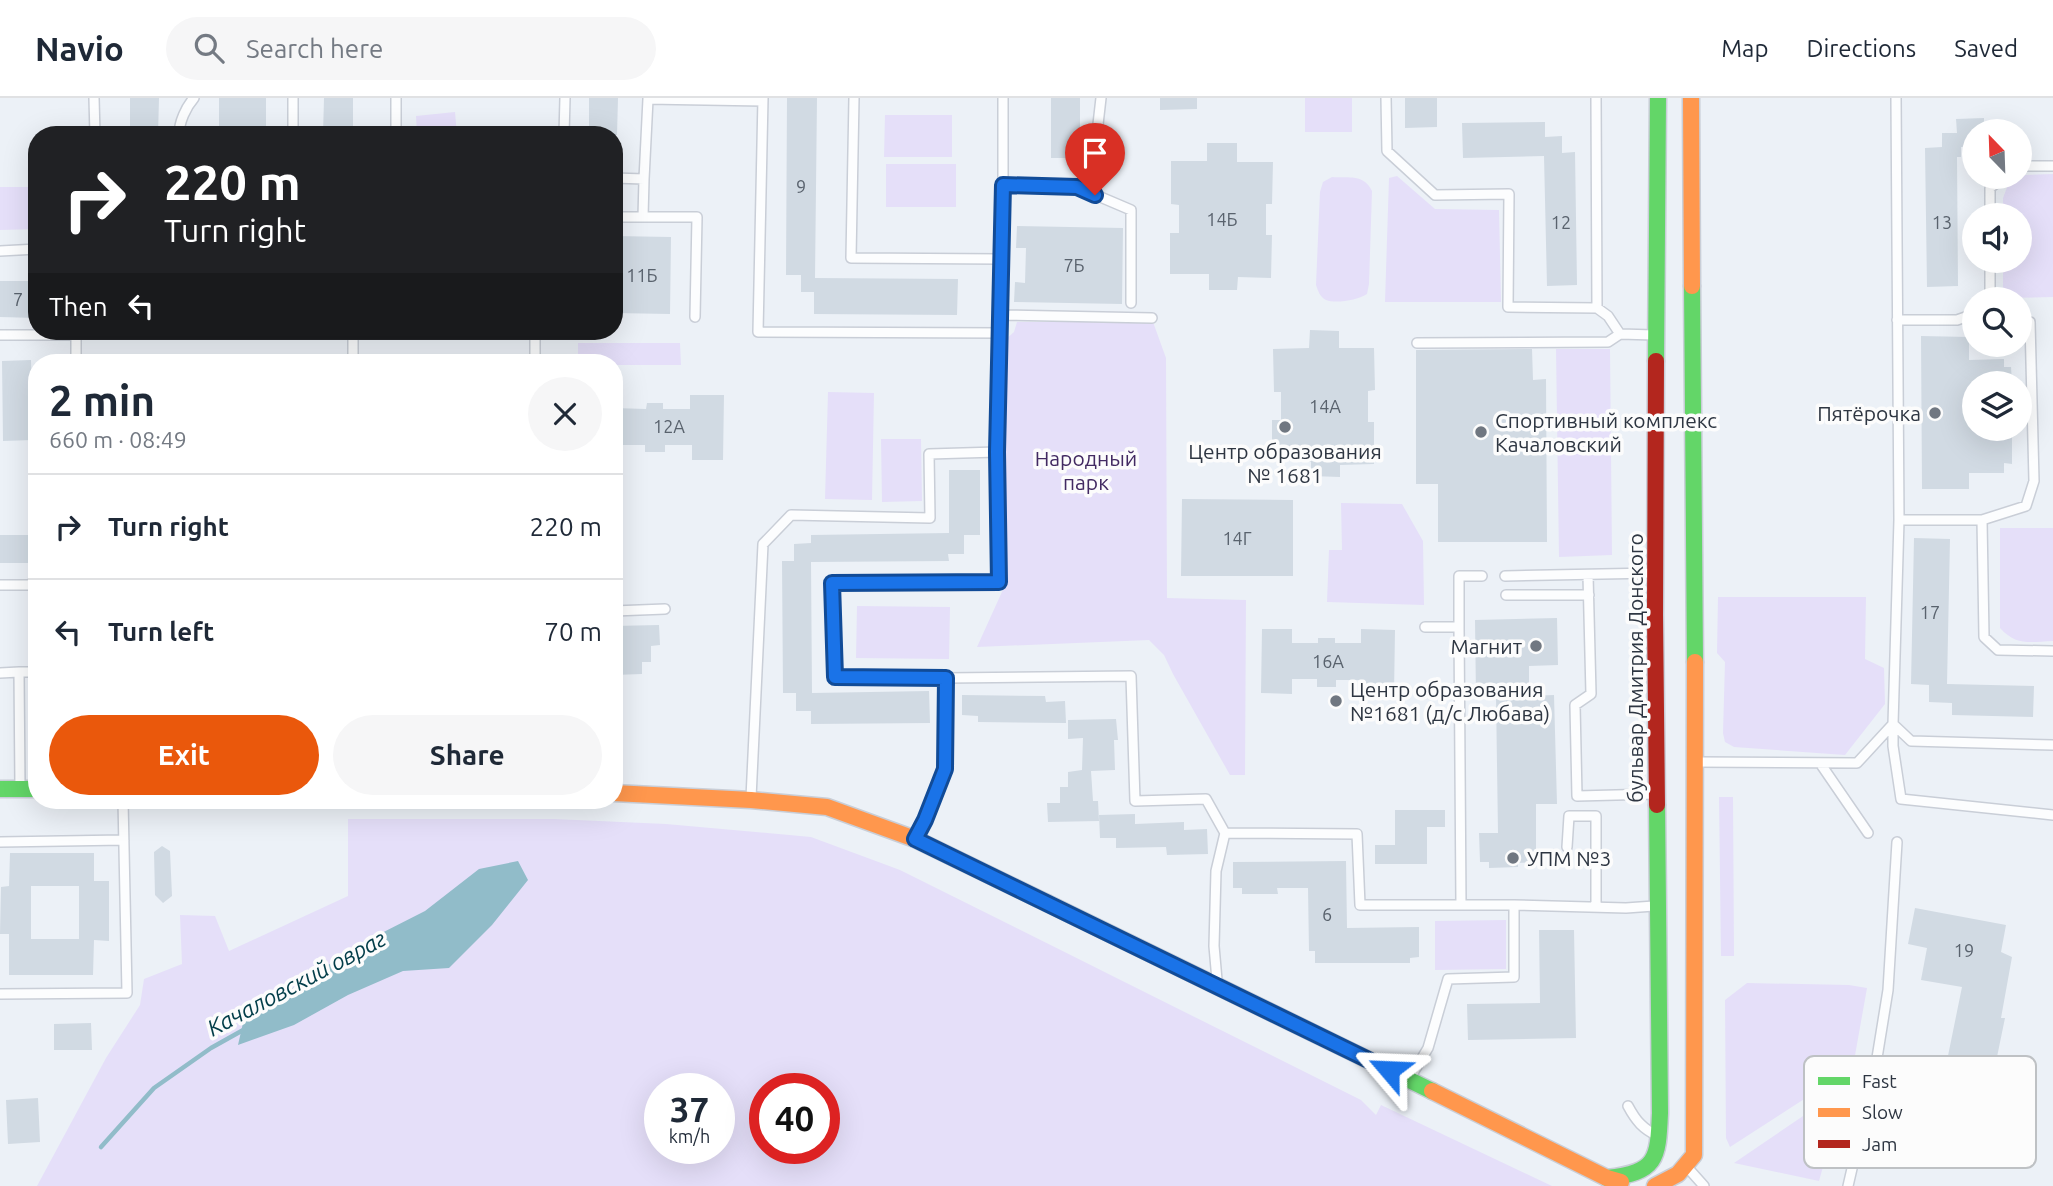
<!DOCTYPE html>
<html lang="en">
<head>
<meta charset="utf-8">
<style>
	:root { --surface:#fff; --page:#f6f6f7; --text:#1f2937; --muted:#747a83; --line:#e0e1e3; --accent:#ea580c }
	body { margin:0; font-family:Ubuntu,sans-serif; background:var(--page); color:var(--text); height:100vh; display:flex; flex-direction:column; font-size:26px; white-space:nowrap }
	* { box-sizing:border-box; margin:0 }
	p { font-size:23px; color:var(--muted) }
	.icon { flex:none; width:38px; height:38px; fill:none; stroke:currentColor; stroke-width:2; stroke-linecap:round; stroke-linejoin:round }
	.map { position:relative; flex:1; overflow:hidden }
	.details { position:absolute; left:28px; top:256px; width:595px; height:455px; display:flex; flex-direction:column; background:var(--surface); border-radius:28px; box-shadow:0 7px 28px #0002 }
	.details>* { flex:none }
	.banner { position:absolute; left:28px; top:28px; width:595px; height:214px; border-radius:28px; box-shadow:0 7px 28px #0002; background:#202124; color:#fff; overflow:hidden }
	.needle { width:46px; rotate:337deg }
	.controls { position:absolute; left:1962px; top:21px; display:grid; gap:14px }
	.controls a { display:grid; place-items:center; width:70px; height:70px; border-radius:50%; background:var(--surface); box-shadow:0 7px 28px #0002; font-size:35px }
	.speed { position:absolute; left:644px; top:975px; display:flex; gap:14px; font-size:35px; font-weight:700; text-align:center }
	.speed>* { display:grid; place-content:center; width:91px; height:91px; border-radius:50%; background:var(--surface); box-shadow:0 7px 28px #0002; line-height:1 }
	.speed small { font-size:18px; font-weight:400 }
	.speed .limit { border:10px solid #d22; background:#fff; color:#111 }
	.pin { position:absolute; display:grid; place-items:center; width:60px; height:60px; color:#fff; margin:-72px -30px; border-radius:50% 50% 50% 0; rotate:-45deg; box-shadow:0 0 7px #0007 }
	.pin .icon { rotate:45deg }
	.me { position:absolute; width:77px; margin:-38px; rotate:296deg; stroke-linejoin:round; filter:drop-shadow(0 0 5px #0008) }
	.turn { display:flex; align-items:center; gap:24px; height:147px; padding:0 21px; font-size:32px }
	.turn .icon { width:91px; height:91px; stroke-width:2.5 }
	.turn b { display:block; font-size:49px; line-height:60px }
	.then { display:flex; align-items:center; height:66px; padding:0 21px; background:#0003; gap:14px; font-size:26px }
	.round { display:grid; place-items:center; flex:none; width:74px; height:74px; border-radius:37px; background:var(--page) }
	.summary { display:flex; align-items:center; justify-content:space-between; height:119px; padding:0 21px }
	h1 { font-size:42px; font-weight:600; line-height:52px }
	.action { display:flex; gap:14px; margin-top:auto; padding:14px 21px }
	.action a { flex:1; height:80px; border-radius:42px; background:var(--accent); color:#fff; font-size:28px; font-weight:600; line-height:80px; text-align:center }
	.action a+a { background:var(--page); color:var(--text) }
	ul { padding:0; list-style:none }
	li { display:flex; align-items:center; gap:21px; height:105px; padding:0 21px; border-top:2px solid var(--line) }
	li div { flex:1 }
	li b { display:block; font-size:26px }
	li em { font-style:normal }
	header { display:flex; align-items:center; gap:42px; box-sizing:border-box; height:98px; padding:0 35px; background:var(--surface); border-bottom:2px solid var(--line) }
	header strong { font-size:33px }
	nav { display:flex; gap:38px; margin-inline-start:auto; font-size:24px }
	.search { width:490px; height:63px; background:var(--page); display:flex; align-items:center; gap:18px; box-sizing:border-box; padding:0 24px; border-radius:38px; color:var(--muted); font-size:26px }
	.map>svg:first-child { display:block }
	.green { fill:#e5dff9; fill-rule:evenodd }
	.water { fill:#91bcc9 }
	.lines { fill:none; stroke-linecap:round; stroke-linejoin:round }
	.stream { stroke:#91bcc9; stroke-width:4.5 }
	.building { fill:#d1dae3; fill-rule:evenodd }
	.lane-casing { stroke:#c9ced7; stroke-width:12 }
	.fast-casing { stroke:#c9ced7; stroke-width:19 }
	.slow-casing { stroke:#c9ced7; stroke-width:19 }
	.jam-casing { stroke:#c9ced7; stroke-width:19 }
	.lane { stroke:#fcfdfe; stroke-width:9 }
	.fast { stroke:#63d668; stroke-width:16 }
	.slow { stroke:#ff974d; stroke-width:16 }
	.jam { stroke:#b3261e; stroke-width:16 }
	.route-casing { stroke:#114b97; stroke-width:18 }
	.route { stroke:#1a73e8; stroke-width:12 }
	.poi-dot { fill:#707781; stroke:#fcfcfc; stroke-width:2.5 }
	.labels { text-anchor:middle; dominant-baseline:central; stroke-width:7; stroke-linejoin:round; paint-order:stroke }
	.number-label { font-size:18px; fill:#59626d }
	.poi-label { font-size:21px; fill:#2e3642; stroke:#fcfcfc; text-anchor:start }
	.park-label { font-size:21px; fill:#422a62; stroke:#fcfcfc }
	.street-label { font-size:21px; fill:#2e3642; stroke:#fcfcfc }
	.water-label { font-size:23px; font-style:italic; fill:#023d49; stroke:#fcfcfc }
	.key { fill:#fcfcfc; stroke:#bec1c4; stroke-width:2 }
	.key-label { font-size:19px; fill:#2e3642 }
</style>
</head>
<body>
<header>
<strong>Navio</strong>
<div class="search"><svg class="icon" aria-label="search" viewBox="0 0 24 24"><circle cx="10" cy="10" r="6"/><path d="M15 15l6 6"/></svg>Search here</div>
<nav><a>Map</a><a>Directions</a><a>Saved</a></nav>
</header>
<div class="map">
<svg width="2053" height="1088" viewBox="0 0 2053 1088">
	<rect width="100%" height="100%" fill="#ecf1f7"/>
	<path class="green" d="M1305 0H1352V34H1305Z
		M455 14 457 37H417L416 18Z
		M885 17H952V59H884Z
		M886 66H956V109H886Z
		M2053 76V199L2003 200V163H2020V117H2003V100L2009 84 2025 77Z
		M1397 78 1435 111 1499 112 1501 204H1385L1389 80Z
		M1332 79C1349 80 1364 76 1372 93L1369 186 1367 196C1358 202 1336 206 1326 202 1320 199 1318 193 1316 187L1320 94 1323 84Z
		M0 89H37V131L0 132Z
		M1017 224H1153L1166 260 1167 500 1246 502 1245 677H1230L1173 576 1164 557 1149 542 977 549 1006 485 1005 242 1014 234Z
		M578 245H680L681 267H614V264H578Z
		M1556 251H1610L1612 457 1559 459Z
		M828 294 874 295 872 402 825 401Z
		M881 341H921L922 403 882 404Z
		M1341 405 1402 406 1423 443 1424 507 1327 504 1329 452H1342Z
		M2000 430H2053V543C2030 544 2016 548 2000 530Z
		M1718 499H1866L1865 561 1884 570 1885 606 1845 657 1734 649 1725 644 1723 635 1725 564 1717 555Z
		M857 508 950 509 949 561 856 560Z
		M1719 699H1733L1734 858H1721Z
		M348 721H554L666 726 811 739 900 772 1361 1002 1376 1017 1381 1007 1552 1088H37L106 960 140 907 144 881 182 866 180 817 215 818 229 853 348 798ZM660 990H719V1050H660ZM765 990H824V1050H765Z
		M1506 822V871L1435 872V823Z
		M1747 885 1849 887 1867 890 1854 963 1815 961 1812 996 1730 1049 1726 1040 1725 902Z
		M1809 1014 1838 1016 1819 1083 1734 1065Z"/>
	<path class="water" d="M518 763 528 782 492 827 449 870 403 873 348 897 294 927 238 947 245 916 290 892 360 846 425 813 479 771Z"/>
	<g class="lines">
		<path class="stream" d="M101 1049 154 990 211 950 245 931"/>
	</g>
	<path class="building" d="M130 0H159L158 37H130Z
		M219 0H266V37H219Z
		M324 0H353V37H323Z
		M589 0H618L617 37H589Z
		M787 0H817L815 180 958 181 957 217 814 216V194H801V177H786Z
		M1051 0H1080V60H1051Z
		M1160 0H1197V11L1160 12Z
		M1405 0H1437V29L1405 30Z
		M1984 20V33H1974V49H1961V59H1957L1958 188 1927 189 1925 50 1942 49V35H1957L1956 21Z
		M1545 24V39L1562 38V55L1575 54 1577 187 1547 188 1544 58 1463 60 1462 25Z
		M1207 45H1237V64H1273L1272 106H1266V137H1272L1271 180 1238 179 1237 192H1209V176H1170V135H1179V107L1171 106V63H1207Z
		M1017 128 1123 130 1122 206 1014 204 1015 184 1025 185 1026 150H1016Z
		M614 138 671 139 670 216 614 215Z
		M0 183H37V220L0 219Z
		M1310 232 1339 233V250H1374L1375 292 1368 293V324H1374V366L1340 367V379L1311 378V364L1272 362V322H1281V294H1274L1273 251 1309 250Z
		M1921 238 1969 239V262L2004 261V269H2011L2012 285H1974V331H2012V366L2004 365V375H1969V391H1922Z
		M1532 251 1533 282 1546 281 1547 444H1438V386H1416V252Z
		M31 262 33 342 3 343 2 263Z
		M690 297H724L723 362H692V347H665V354H645V347H614V310L646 311 647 305H663V311H690Z
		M949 372H980V437H964V456H948L949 463 811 464 812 595 929 593 930 625 811 626V613H796V595H783L782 463H794V446L811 445V437L949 435Z
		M1182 401 1293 402V478H1181Z
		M0 437H37V452H32L33 465H0Z
		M1914 440 1950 441 1947 586 2034 588 2033 619 1952 617V605L1929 604V587L1911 586Z
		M1557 520 1558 567 1529 568V598L1554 597 1557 706H1536V764L1518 765V769L1489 770V764H1480L1479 735H1498L1496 598 1476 599 1475 522Z
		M659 527 660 547 651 548V564H642V576L614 577V528Z
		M1262 531H1292V545H1318V540H1335V545H1361V531L1395 532 1394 596H1363V582H1336V589H1317V581H1292V596L1261 595Z
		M962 597 1045 598 1046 604 1065 603 1066 625 978 624V618L962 617Z
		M1116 621 1118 642H1114L1115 672 1091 673 1093 703H1098L1099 723 1048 724 1047 705H1060V689H1068V674L1082 672 1083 640 1068 641V622Z
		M1395 712H1445V729H1427V766H1375V747H1395Z
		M1135 716V726L1184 724V732L1207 731 1208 756 1167 757 1166 749 1116 750V740H1100L1099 717Z
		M162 748 170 753 172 798 163 805 155 797 154 754Z
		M10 755H94V783H109V843L94 842 93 877H9V836H0L1 789 9 788ZM31 788H79V841H31Z
		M1346 763 1347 830 1419 829V859L1410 860V865H1315V853H1309L1308 790H1277L1278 796H1242V790H1233V764Z
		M1915 810 2006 827 2001 854 2012 859 2001 920H2005L1976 1061 1929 1051 1962 889 1921 882 1927 850 1908 846Z
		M1539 832H1574L1576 940 1468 942 1467 906 1540 905Z
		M91 925 92 952H54V926Z
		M38 1000 40 1044 8 1046 6 1002Z"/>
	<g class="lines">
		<g class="lane-casing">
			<path id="lane" d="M94 0 95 37
				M293 0V37
				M763 0 758 234 1000 235
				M854 0 851 160 1001 161 997 354
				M1386 0 1387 53 1435 97 1509 96 1508 209 1597 210 1608 218 1620 236 1654 237
				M1596 0 1597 210
				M179 37C179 24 186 9 194 0
				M396 37V0
				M564 37 565 0
				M2020 68H2053
				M614 80 644 81 648 1 763 3
				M644 81 643 119H697L695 219
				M1003 87V0
				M1077 89 1131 112V205
				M1990 117V90L2004 79
				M614 119H643
				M0 153 37 151
				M1001 161 1003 87 1077 89 1093 70 1101 0
				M1990 163V201
				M1000 217 1152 220
				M1897 222H1957L1974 216
				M0 237H76V233
				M76 237V264
				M1417 245 1608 244 1620 236
				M353 264V233
				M535 264V233
				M1899 422H1982L1984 539 1998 552 2053 553
				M1982 422 2026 408 2034 383 2030 224 2020 221
				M1588 477 1591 596 1575 607 1577 698 1655 696
				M1505 478 1654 475
				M0 487H28L37 484
				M1506 497H1589
				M614 513 665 511
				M1425 529H1459L1461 807
				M1459 529V478H1482
				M19 574H37
				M0 575 19 574 20 689
				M946 580 1131 578 1135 703 1206 701 1225 735
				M1893 626V648L1901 701 2053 717
				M1893 626 1911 643 2053 647
				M1697 664 1857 665 1893 626 1899 422 1896 0
				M1820 665 1868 735
				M751 700 763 446 791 417 930 420 929 356 997 354 999 484 832 485 835 578 946 580 945 671 915 741
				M0 744 124 742
				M1567 749 1569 718H1596V808
				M1217 882 1214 848 1216 773 1225 735 1357 736 1360 807H1514
				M0 896 127 895 123 702
				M1410 980 1428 950 1448 881 1514 879V807L1626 810 1654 808
				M1628 1008C1636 1023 1643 1031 1658 1038
				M1687 1069 1704 1088
				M1848 1088 1876 966 1888 892 1897 744"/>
		</g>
		<g class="fast-casing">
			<path id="fast" d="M1692 188 1695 564
				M1656 263 1658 0
				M0 691H37
				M1047 805 1432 993
				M1607 1080C1657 1074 1658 1062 1660 1015L1657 707"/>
		</g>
		<g class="slow-casing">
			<path id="slow" d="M1691 0 1692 188
				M614 695 751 702 827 709 915 741 1047 805
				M1432 993 1607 1080 1621 1084
				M1655 1088 1678 1076 1694 1057 1695 564"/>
		</g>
		<g class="jam-casing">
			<path id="jam" d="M1656 263 1655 517 1657 707"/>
		</g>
		<use href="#lane" class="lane"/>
		<use href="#fast" class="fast"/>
		<use href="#slow" class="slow"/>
		<use href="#jam" class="jam"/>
	</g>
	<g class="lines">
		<g class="route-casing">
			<path id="route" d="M1095 97 1077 89 1003 87 997 354 999 484 832 485 835 579 946 580 945 671 925 722 915 741 1389 972"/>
		</g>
		<use href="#route" class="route"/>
	</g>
	<g class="poi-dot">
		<circle cx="1935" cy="315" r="7"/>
		<circle cx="1285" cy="329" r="7"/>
		<circle cx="1481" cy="334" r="7"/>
		<circle cx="1536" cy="548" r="7"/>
		<circle cx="1336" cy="603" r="7"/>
		<circle cx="1513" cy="760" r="7"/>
	</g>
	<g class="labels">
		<g class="number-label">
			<text x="801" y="88">9</text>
			<text x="1222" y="121">14Б</text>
			<text x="1561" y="124">12</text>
			<text x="1942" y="124">13</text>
			<text x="1074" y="167">7Б</text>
			<text x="642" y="177">11Б</text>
			<text x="18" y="201">7</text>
			<text x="1325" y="308">14А</text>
			<text x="669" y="328">12А</text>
			<text x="1237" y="440">14Г</text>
			<text x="1930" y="514">17</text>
			<text x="1328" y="563">16А</text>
			<text x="1327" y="816">6</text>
			<text x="1964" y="852">19</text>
		</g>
		<g class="poi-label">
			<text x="1921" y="315" text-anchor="end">Пятёрочка</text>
			<text x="1495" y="322">Спортивный комплекс<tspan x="1495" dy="24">Качаловский</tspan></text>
			<text x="1285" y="353" text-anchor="middle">Центр образования<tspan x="1285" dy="24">№ 1681</tspan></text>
			<text x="1522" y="548" text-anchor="end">Магнит</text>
			<text x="1350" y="591">Центр образования<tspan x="1350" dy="24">№1681 (д/с Любава)</tspan></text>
			<text x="1527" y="760">УПМ №3</text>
		</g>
		<g class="park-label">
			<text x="1086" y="360">Народный<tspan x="1086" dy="24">парк</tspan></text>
		</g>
		<g class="street-label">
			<text transform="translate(1635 570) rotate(-90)">бульвар Дмитрия Донского</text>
		</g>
		<g class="water-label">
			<text transform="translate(296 885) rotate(-28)">Качаловский овраг</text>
		</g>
	</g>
	<rect x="1804" y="958" width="232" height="112" rx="10" class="key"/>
	<rect x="1818" y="979" width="32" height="8" fill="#63d668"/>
	<rect x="1818" y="1010" width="32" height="9" fill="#ff974d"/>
	<rect x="1818" y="1042" width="32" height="8" fill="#b3261e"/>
	<g class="key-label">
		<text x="1862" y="990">Fast</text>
		<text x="1862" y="1021">Slow</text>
		<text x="1862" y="1053">Jam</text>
	</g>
</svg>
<div class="controls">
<a><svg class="needle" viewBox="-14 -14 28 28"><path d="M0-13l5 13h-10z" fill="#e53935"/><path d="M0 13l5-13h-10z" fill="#747a83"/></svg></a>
<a><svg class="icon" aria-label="sound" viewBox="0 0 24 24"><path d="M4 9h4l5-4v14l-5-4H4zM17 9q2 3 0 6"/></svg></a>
<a><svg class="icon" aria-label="search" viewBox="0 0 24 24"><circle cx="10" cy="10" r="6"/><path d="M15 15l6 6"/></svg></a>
<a><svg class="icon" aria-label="layers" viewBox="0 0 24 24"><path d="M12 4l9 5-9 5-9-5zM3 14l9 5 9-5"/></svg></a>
</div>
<div class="speed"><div>37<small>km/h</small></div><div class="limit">40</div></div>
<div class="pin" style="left:1095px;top:97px;background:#d93025"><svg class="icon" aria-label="arrive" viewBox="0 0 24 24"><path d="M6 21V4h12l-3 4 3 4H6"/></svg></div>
<svg class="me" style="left:1389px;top:972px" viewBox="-20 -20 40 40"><path d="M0-17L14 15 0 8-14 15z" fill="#1a73e8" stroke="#fff" stroke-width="4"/></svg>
<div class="banner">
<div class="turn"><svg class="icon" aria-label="right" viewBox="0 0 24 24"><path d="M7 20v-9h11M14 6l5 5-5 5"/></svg><div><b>220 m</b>Turn right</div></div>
<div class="then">Then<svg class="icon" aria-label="left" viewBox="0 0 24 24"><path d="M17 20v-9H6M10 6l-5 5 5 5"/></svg></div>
</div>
<section class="details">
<div class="summary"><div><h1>2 min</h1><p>660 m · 08:49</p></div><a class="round"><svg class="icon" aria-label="close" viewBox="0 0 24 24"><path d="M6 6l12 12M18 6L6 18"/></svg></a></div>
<ul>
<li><svg class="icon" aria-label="right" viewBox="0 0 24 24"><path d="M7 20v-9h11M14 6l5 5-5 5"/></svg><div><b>Turn right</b></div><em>220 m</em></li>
<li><svg class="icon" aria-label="left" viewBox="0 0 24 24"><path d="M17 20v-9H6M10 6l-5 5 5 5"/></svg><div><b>Turn left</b></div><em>70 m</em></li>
</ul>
<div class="action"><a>Exit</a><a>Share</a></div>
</section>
</div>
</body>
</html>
